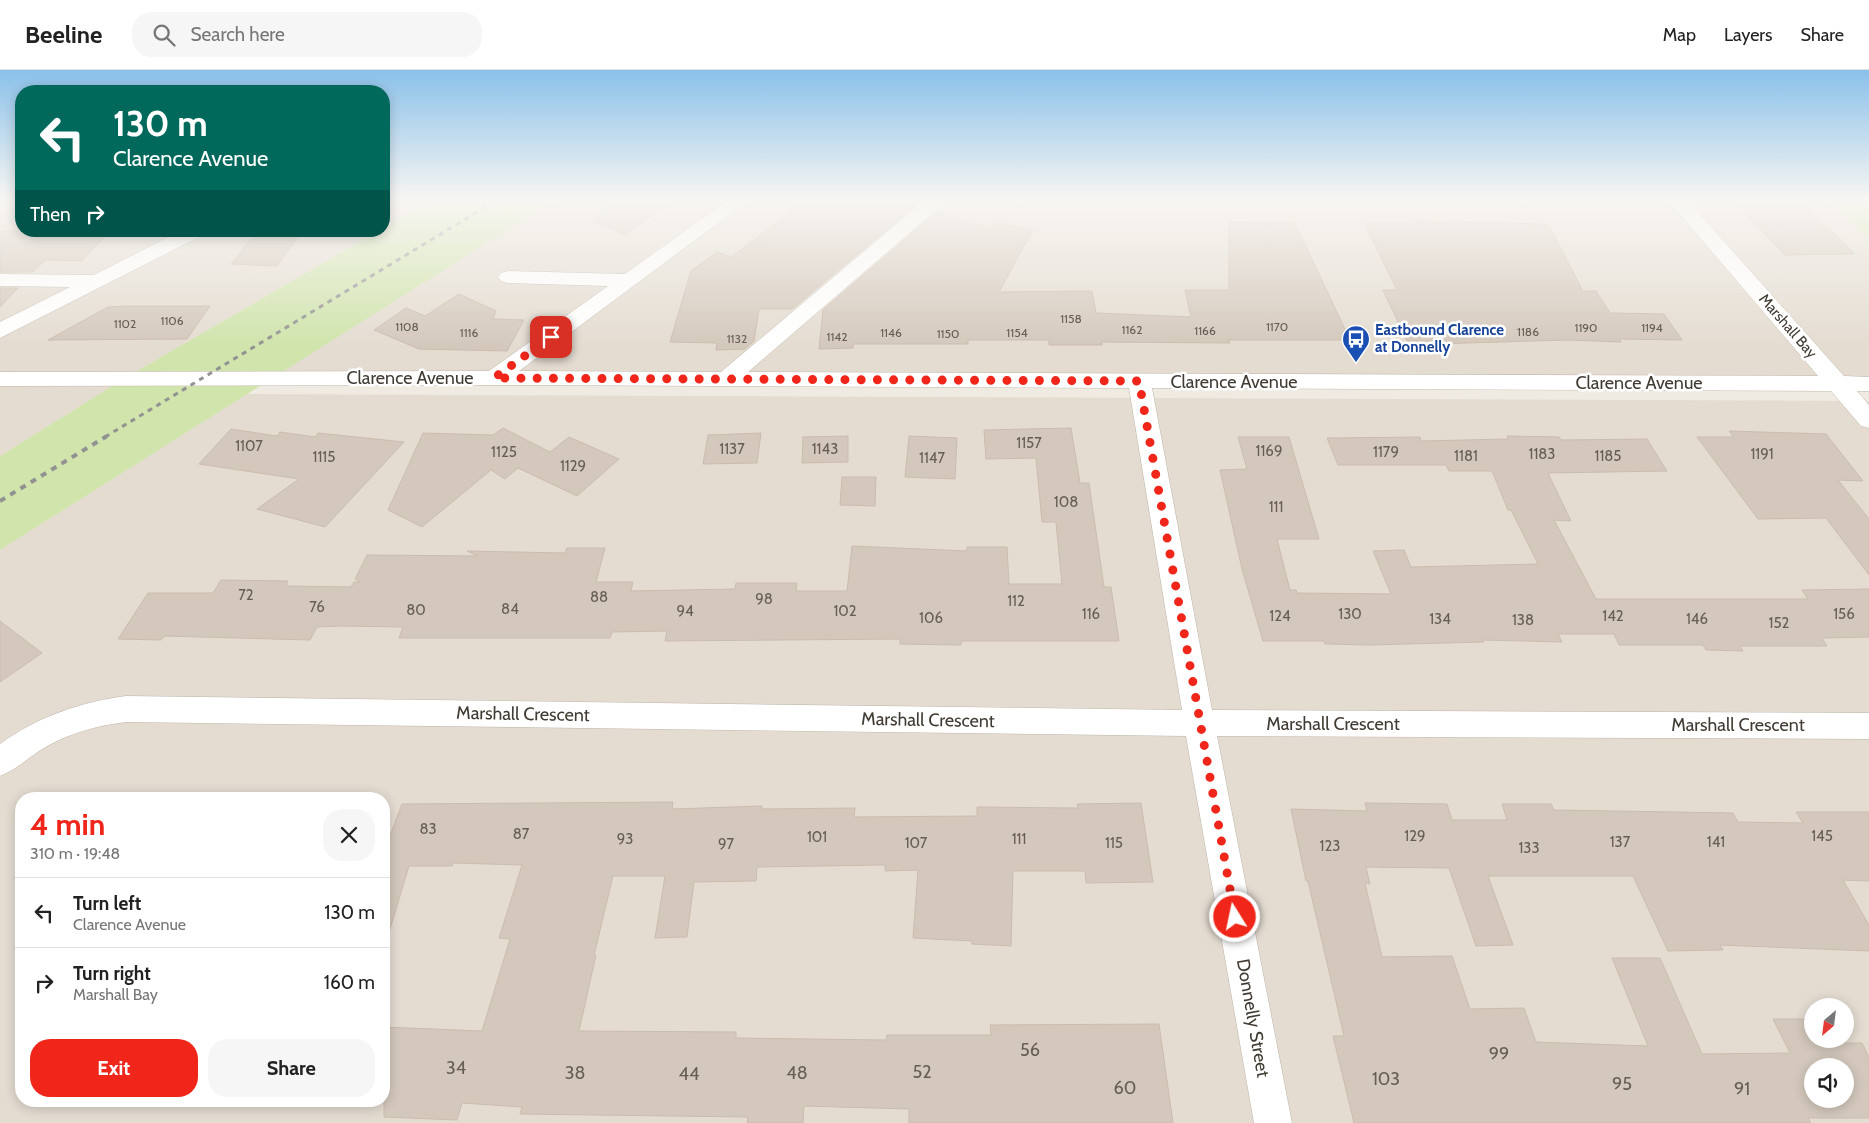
<!DOCTYPE html>
<html lang="en">
<head>
<meta charset="utf-8">
<style>
	:root { --surface:#fff; --page:#f6f6f6; --text:#222; --muted:#767676; --line:#e0e0e0; --accent:#f0261a }
	body { margin:0; font-family:Cabin,sans-serif; background:var(--page); color:var(--text); height:100vh; display:flex; flex-direction:column; font-size:19px; white-space:nowrap }
	* { box-sizing:border-box; margin:0 }
	p { font-size:16px; color:var(--muted) }
	.icon { flex:none; width:28px; height:28px; fill:none; stroke:currentColor; stroke-width:2; stroke-linecap:round; stroke-linejoin:round }
	.map { position:relative; flex:1; overflow:hidden }
	.side { position:absolute; left:15px; top:722px; width:375px; height:315px; display:flex; flex-direction:column; background:var(--surface); border-radius:20px; box-shadow:0 2px 12px #0003 }
	.side>* { flex:none }
	.hud { position:absolute; left:15px; top:15px; width:375px; height:152px; border-radius:20px; box-shadow:0 2px 12px #0003; background:#00695c; color:#fff; overflow:hidden }
	.needle { width:32px; rotate:208deg }
	.fabs { position:absolute; left:1804px; top:928px; display:grid; gap:10px }
	.fabs a { display:grid; place-items:center; width:50px; height:50px; border-radius:50%; background:var(--surface); box-shadow:0 2px 12px #0003; font-size:25px }
	.pin { position:absolute; display:grid; place-items:center; width:42px; height:42px; color:#fff; margin:-21px; border-radius:10px; box-shadow:0 2px 8px #0006 }
	.me { position:absolute; width:55px; margin:-28px; rotate:350deg; stroke-linejoin:round; filter:drop-shadow(0 0 4px #0008) }
	.turn { display:flex; align-items:center; gap:18px; height:105px; padding:0 15px; font-size:22px }
	.turn .icon { width:65px; height:65px; stroke-width:2.5 }
	.turn b { display:block; font-size:35px; line-height:42px }
	.then { display:flex; align-items:center; height:48px; padding:0 15px; background:#0003; gap:10px; font-size:19px }
	.round { display:grid; place-items:center; flex:none; width:52px; height:52px; border-radius:20px; background:var(--page) }
	.headline { display:flex; align-items:center; justify-content:space-between; height:85px; padding:0 15px }
	h1 { font-size:30px; font-weight:700; line-height:38px; color:var(--accent) }
	.primary-button { display:flex; gap:10px; margin-top:auto; padding:10px 15px }
	.primary-button a { flex:1; height:58px; border-radius:20px; background:var(--accent); color:#fff; font-size:20px; font-weight:700; line-height:58px; text-align:center }
	.primary-button a+a { background:var(--page); color:var(--text) }
	ul { padding:0; list-style:none }
	li { display:flex; align-items:center; gap:15px; height:70px; padding:0 15px; border-top:1px solid var(--line) }
	li div { flex:1 }
	li b { display:block; font-size:19px }
	li em { font-style:normal }
	header { display:flex; align-items:center; gap:30px; box-sizing:border-box; height:70px; padding:0 25px; background:var(--surface); border-bottom:1px solid var(--line) }
	header strong { font-size:24px }
	nav { display:flex; gap:28px; margin-inline-start:auto; font-size:18px }
	.search { width:350px; height:45px; background:var(--page); display:flex; align-items:center; gap:12px; box-sizing:border-box; padding:0 18px; border-radius:20px; color:var(--muted); font-size:19px }
	.map>svg:first-child { display:block }
	.residential { fill:#e4dcd1; fill-rule:evenodd }
	.green { fill:#d0e4ac }
	.building { fill:#d4c8bc; stroke:#ccbcac; fill-rule:evenodd }
	.lines { fill:none; stroke-linecap:round; stroke-linejoin:round }
	.minor-casing { stroke:#beb5a9; stroke-width:1 }
	.minor { fill:#fff; fill-rule:evenodd }
	.rail-far1 { stroke:#929292; stroke-width:3; stroke-dasharray:5 5; stroke-linecap:butt }
	.rail { stroke:#929292; stroke-width:4; stroke-dasharray:6 6; stroke-linecap:butt }
	.route { stroke:#f0261a; stroke-width:9; stroke-dasharray:0 16.2 }
	.labels { text-anchor:middle; dominant-baseline:central; stroke-width:5; stroke-linejoin:round; paint-order:stroke }
	.far-number-label { font-size:12px; fill:#665e55 }
	.far-street-label { font-size:15px; fill:#423b33; stroke:#fff }
	.far-transit-label { font-size:15px; font-weight:bold; fill:#164399; stroke:#fff; text-anchor:start }
	.number-label { font-size:15px; fill:#665e55 }
	.street-label { font-size:18px; fill:#423b33; stroke:#fff }
	.near-number-label { font-size:18px; fill:#665e55 }
</style>
</head>
<body>
<header>
<strong>Beeline</strong>
<div class="search"><svg class="icon" aria-label="search" viewBox="0 0 24 24"><circle cx="10" cy="10" r="6"/><path d="M15 15l6 6"/></svg>Search here</div>
<nav><a>Map</a><a>Layers</a><a>Share</a></nav>
</header>
<div class="map">
<svg width="1869" height="1053" viewBox="0 0 1869 1053">
	<rect width="100%" height="100%" fill="#f0ebe2"/>
	<path class="residential" d="M0 130H21V161H378L125 308 0 386Z
		M384 130H433L384 158Z
		M555 130H1830L1869 169V314L271 308Z
		M247 324 1869 331V1053H0V480ZM21 729H384V1031H21ZM1812 936H1845V969H1812ZM1812 996H1845V1029H1812Z"/>
	<path class="green" d="M433 130H555L0 480V386L125 308 378 161H384V158Z
		M1830 130H1865L1869 133V169Z"/>
	<path class="building" d="M622 130H674L625 164 591 151Z
		M807 130H898L916 135 792 239H759L754 271 745 279 716 280 717 273 670 272 691 201 717 182 731 187Z
		M1743 137H1806L1855 184 1785 185 1745 144H1749Z
		M937 142 991 159 995 152 1033 160 999 222 1092 221 1096 243 1191 247 1185 220H1229V152L1295 153 1350 270H1229L1230 273 1102 272V275H1049V270H968V274H853V278L819 279 823 240Z
		M1415 151 1548 154 1583 221H1596L1610 243 1664 244 1682 270 1619 269 1621 272 1568 270 1433 274 1431 271H1407L1383 220H1397L1364 153H1417Z
		M0 161H110L82 191 45 190 33 202H0Z
		M257 161H302L277 196 231 194Z
		M0 218H18L0 237Z
		M459 224 496 241 493 249 524 250 507 281 419 279 374 260 406 238 425 246Z
		M126 236H210L187 269 48 270 108 237Z
		M503 358 550 382 569 367 619 389 577 426 518 398 505 409 491 400 422 457 388 440 423 363 493 365Z
		M1071 358 1080 413H1089L1104 517H1111L1119 571H961V575L900 574V569L665 571 667 561 612 562 610 568H399L403 557 339 556 317 557 310 570 164 566 161 570 118 569 148 523H213L221 510 288 511 286 516 351 517 354 512H361L355 509 367 485 478 486 467 481 565 483 567 478H605L596 512H633L631 521 735 519 736 513H797L796 521H847L852 476 967 481V477H1007L1009 514H1062L1056 452H1042L1036 388 986 389 984 360Z
		M231 359 277 366 280 362 315 367 318 363 404 372 325 457 257 439 299 409 199 394Z
		M1729 361 1826 364 1863 411 1838 410 1869 449V505L1826 448 1758 449 1697 367H1734Z
		M761 363 757 393 703 394 708 365Z
		M848 366V392L802 393 803 367Z
		M909 366 957 368 955 409 905 407Z
		M1507 366 1559 367 1561 370 1647 369 1667 401 1548 403 1571 451 1554 450 1596 529H1808L1802 520 1869 519V567L1822 568 1827 576H1740L1743 581 1706 580 1703 575H1619L1614 564H1558L1562 572 1483 570 1484 572 1369 575 1325 574 1324 571H1263L1242 499 1220 400 1247 399 1238 367H1289L1319 469H1277L1290 520H1296L1297 523 1391 524 1373 481 1404 480 1411 497 1538 494 1511 440H1508L1492 401H1449L1446 395H1338L1327 368 1420 367 1421 371 1508 369Z
		M842 407H876L875 436 840 435Z
		M0 551 42 583 0 612Z
		M673 732 672 739 762 736V739L855 738 854 747 977 746V737L1078 738 1077 734 1141 733 1153 812 1086 813 1085 801H1013L1011 876 972 874V871L913 868 918 800 885 801V795L757 797 756 811 694 812 687 867 655 868 665 806H613L594 885H596L579 961 736 962V968L886 970 887 965H991L990 955 1159 954 1173 1053H909V1039L804 1036 803 1053H747L748 1047 520 1044 522 1037 462 1033 457 1050 384 1047V957L482 961 510 869 499 868 522 795 453 793 452 796H409L390 859 384 858V782L402 734Z
		M1365 733 1447 734 1452 750H1507L1502 734H1551L1554 740 1733 743 1738 752 1803 753 1796 742H1869V811L1843 810 1869 855V881L1720 875 1723 880 1668 881 1633 806H1488L1513 875 1476 876 1449 798 1366 797 1370 814 1365 813 1382 887 1452 886 1470 939 1524 938 1536 972 1648 976 1612 888H1660L1702 984 1790 983 1773 949H1812V969H1830L1833 973H1862L1869 987V1048H1808L1811 1053H1354L1333 966H1344L1308 811H1306L1291 739 1367 741ZM1812 996H1845V1029H1812Z"/>
	<g class="lines">
		<g class="minor-casing">
			<path id="minor" d="M728 130H749L519 301 721 302 925 130H945L943 134 748 302 1818 306 1668 130H1687L1844 306 1869 307V321H1857L1869 335V358L1861 356 1831 321 1152 318 1212 640 1869 643V669L1217 666 1292 1053H1254L1186 666 126 652C94 656 66 664 39 681 26 690 15 700 0 706V674C37 647 81 632 126 626L1182 640 1129 318 494 315 0 316V302L489 301 608 216 508 213 501 211 498 207 501 203 508 201 625 204Z
				M180 161H206L203 165 0 268V252L70 217 0 216V204L94 205Z"/>
		</g>
		<use href="#minor" class="minor"/>
		<path class="rail-far1" d="M105 367 497 130"/>
		<path class="rail" d="M0 431 107 366"/>
	</g>
	<linearGradient id="sky" x2="0" y2="1"><stop stop-color="#8bc1ea"/><stop offset="0.47" stop-color="#f8f6f2"/><stop offset="1" stop-color="#f8f6f2" stop-opacity="0"/></linearGradient>
	<rect width="1869" height="277" fill="url(#sky)"/>
	<g class="lines">
		<path class="route" d="M551 267 494 308 1139 311 1235 847"/>
	</g>
	<defs>
		<g id="bus-pin" transform="scale(1.4375)"><path d="M0 17L-7.5 6A9.5 9.5 0 1 1 7.5 6Z" fill="#1a4fb4" stroke="#fff"/><path d="M-5-6H5V4H4V6H2V4H-2V6H-4V4H-5ZM-3.5-4V0h7V-4ZM-3.5 1.2v1.5H-2V1.2ZM2 1.2v1.5H3.5V1.2Z" fill="#fff"/></g>
	</defs>
	<g fill-rule="evenodd">
		<use href="#bus-pin" x="1356" y="269"/>
	</g>
	<g class="labels">
		<g class="far-number-label">
			<text x="1071" y="248">1158</text>
			<text x="172" y="250">1106</text>
			<text x="125" y="253">1102</text>
			<text x="407" y="256">1108</text>
			<text x="1277" y="256">1170</text>
			<text x="1586" y="257">1190</text>
			<text x="1652" y="257">1194</text>
			<text x="1132" y="259">1162</text>
			<text x="1205" y="260">1166</text>
			<text x="1528" y="261">1186</text>
			<text x="469" y="262">1116</text>
			<text x="891" y="262">1146</text>
			<text x="1017" y="262">1154</text>
			<text x="948" y="263">1150</text>
			<text x="837" y="266">1142</text>
			<text x="737" y="268">1132</text>
		</g>
		<g class="far-street-label">
			<text transform="translate(1788 256) rotate(49)">Marshall Bay</text>
		</g>
		<g class="far-transit-label">
			<text x="1375" y="260">Eastbound Clarence<tspan x="1375" dy="17">at Donnelly</tspan></text>
		</g>
		<g class="number-label">
			<text x="1029" y="373">1157</text>
			<text x="249" y="376">1107</text>
			<text x="732" y="379">1137</text>
			<text x="825" y="379">1143</text>
			<text x="1269" y="381">1169</text>
			<text x="504" y="382">1125</text>
			<text x="1386" y="382">1179</text>
			<text x="1542" y="384">1183</text>
			<text x="1762" y="384">1191</text>
			<text x="1466" y="386">1181</text>
			<text x="1608" y="386">1185</text>
			<text x="324" y="387">1115</text>
			<text x="932" y="388">1147</text>
			<text x="573" y="396">1129</text>
			<text x="1066" y="432">108</text>
			<text x="1276" y="437">111</text>
			<text x="246" y="525">72</text>
			<text x="599" y="527">88</text>
			<text x="764" y="529">98</text>
			<text x="1016" y="531">112</text>
			<text x="317" y="537">76</text>
			<text x="510" y="539">84</text>
			<text x="416" y="540">80</text>
			<text x="685" y="541">94</text>
			<text x="845" y="541">102</text>
			<text x="1091" y="544">116</text>
			<text x="1350" y="544">130</text>
			<text x="1844" y="544">156</text>
			<text x="1280" y="546">124</text>
			<text x="1613" y="546">142</text>
			<text x="931" y="548">106</text>
			<text x="1440" y="549">134</text>
			<text x="1697" y="549">146</text>
			<text x="1523" y="550">138</text>
			<text x="1779" y="553">152</text>
			<text x="428" y="759">83</text>
			<text x="521" y="764">87</text>
			<text x="1415" y="766">129</text>
			<text x="1822" y="766">145</text>
			<text x="817" y="767">101</text>
			<text x="625" y="769">93</text>
			<text x="1019" y="769">111</text>
			<text x="1620" y="772">137</text>
			<text x="1716" y="772">141</text>
			<text x="916" y="773">107</text>
			<text x="1114" y="773">115</text>
			<text x="726" y="774">97</text>
			<text x="1330" y="776">123</text>
			<text x="1529" y="778">133</text>
		</g>
		<g class="street-label">
			<text x="410" y="308">Clarence Avenue</text>
			<text x="1234" y="312">Clarence Avenue</text>
			<text x="1639" y="313">Clarence Avenue</text>
			<text transform="translate(523 644) rotate(1)">Marshall Crescent</text>
			<text transform="translate(928 650) rotate(1)">Marshall Crescent</text>
			<text x="1333" y="654">Marshall Crescent</text>
			<text x="1738" y="655">Marshall Crescent</text>
			<text transform="translate(1253 948) rotate(80)">Donnelly Street</text>
		</g>
		<g class="near-number-label">
			<text x="1030" y="980">56</text>
			<text x="1499" y="984">99</text>
			<text x="456" y="998">34</text>
			<text x="922" y="1002">52</text>
			<text x="575" y="1003">38</text>
			<text x="797" y="1003">48</text>
			<text x="689" y="1004">44</text>
			<text x="1386" y="1009">103</text>
			<text x="1622" y="1014">95</text>
			<text x="1125" y="1018">60</text>
			<text x="1742" y="1019">91</text>
		</g>
	</g>
</svg>
<div class="fabs">
<a><svg class="needle" viewBox="-14 -14 28 28"><path d="M0-13l5 13h-10z" fill="#e53935"/><path d="M0 13l5-13h-10z" fill="#767676"/></svg></a>
<a><svg class="icon" aria-label="sound" viewBox="0 0 24 24"><path d="M4 9h4l5-4v14l-5-4H4zM17 9q2 3 0 6"/></svg></a>
</div>
<div class="pin" style="left:551px;top:267px;background:#d93025"><svg class="icon" aria-label="arrive" viewBox="0 0 24 24"><path d="M6 21V4h12l-3 4 3 4H6"/></svg></div>
<svg class="me" style="left:1235px;top:847px" viewBox="-20 -20 40 40"><circle r="17" fill="#f0261a" stroke="#fff" stroke-width="3"/><path d="M0-11L8 9 0 5-8 9z" fill="#fff"/></svg>
<div class="hud">
<div class="turn"><svg class="icon" aria-label="left" viewBox="0 0 24 24"><path d="M17 20v-9H6M10 6l-5 5 5 5"/></svg><div><b>130 m</b>Clarence Avenue</div></div>
<div class="then">Then<svg class="icon" aria-label="right" viewBox="0 0 24 24"><path d="M7 20v-9h11M14 6l5 5-5 5"/></svg></div>
</div>
<section class="side">
<div class="headline"><div><h1>4 min</h1><p>310 m · 19:48</p></div><a class="round"><svg class="icon" aria-label="close" viewBox="0 0 24 24"><path d="M6 6l12 12M18 6L6 18"/></svg></a></div>
<ul>
<li><svg class="icon" aria-label="left" viewBox="0 0 24 24"><path d="M17 20v-9H6M10 6l-5 5 5 5"/></svg><div><b>Turn left</b><p>Clarence Avenue</p></div><em>130 m</em></li>
<li><svg class="icon" aria-label="right" viewBox="0 0 24 24"><path d="M7 20v-9h11M14 6l5 5-5 5"/></svg><div><b>Turn right</b><p>Marshall Bay</p></div><em>160 m</em></li>
</ul>
<div class="primary-button"><a>Exit</a><a>Share</a></div>
</section>
</div>
</body>
</html>
